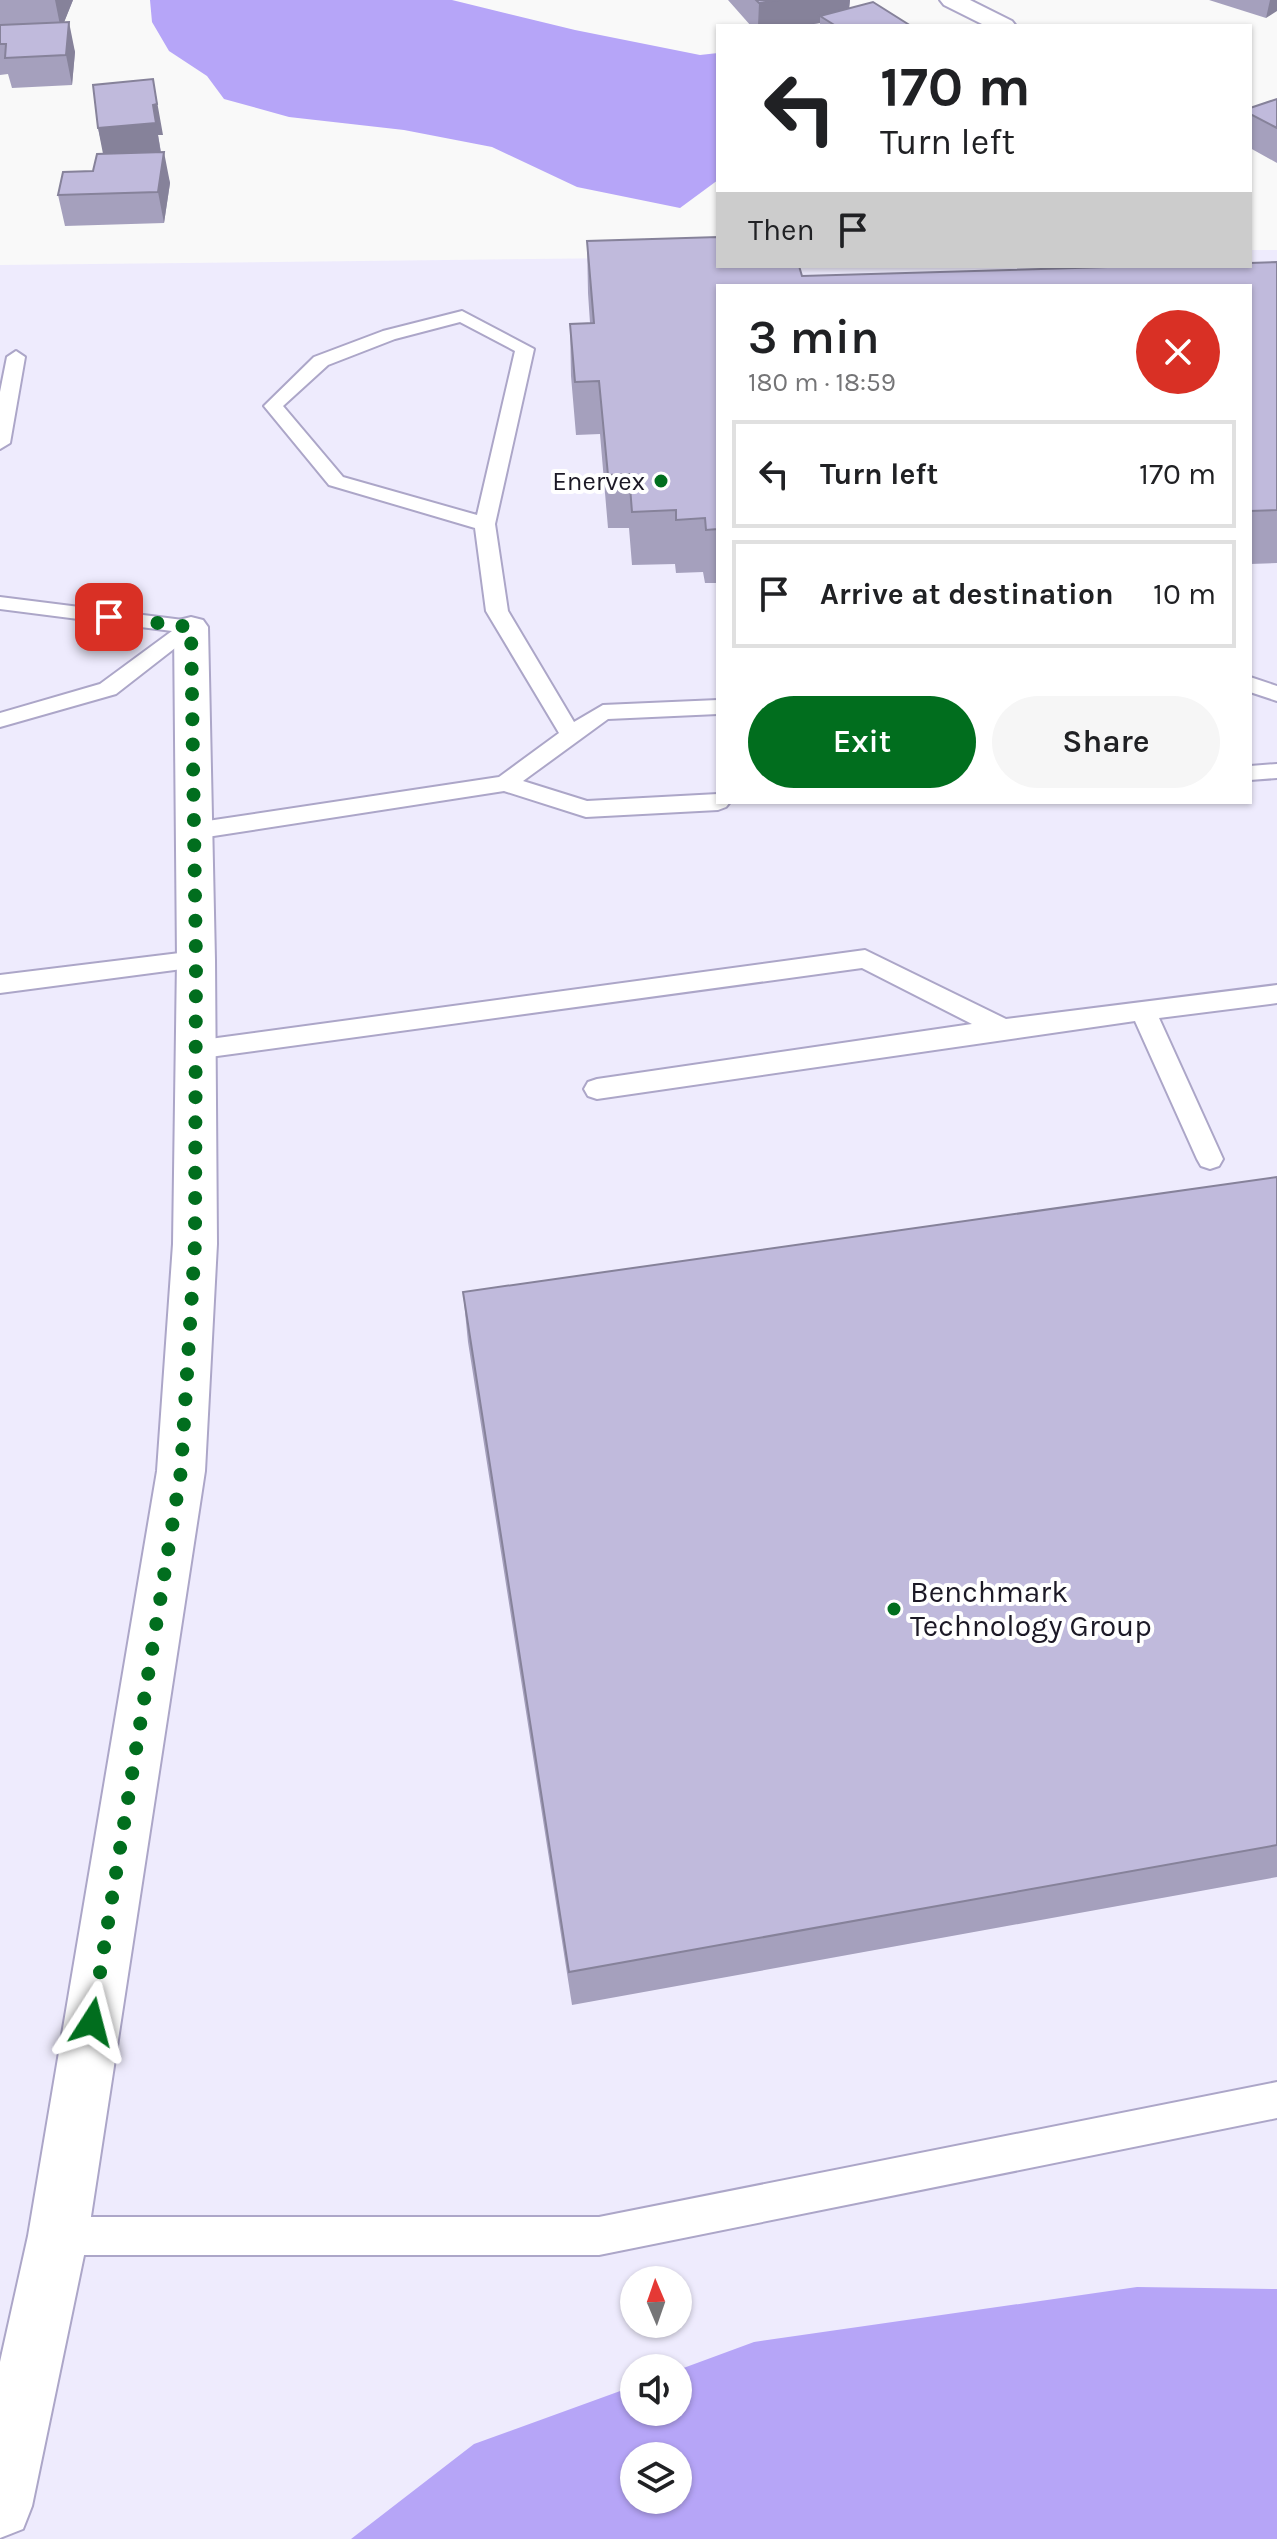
<!DOCTYPE html>
<html lang="en">
<head>
<meta charset="utf-8">
<style>
	:root { --surface:#fff; --page:#f6f6f6; --text:#202124; --muted:#757577; --line:#e0e0e0; --accent:#016e1e }
	body { margin:0; font-family:Karla,sans-serif; background:var(--page); color:var(--text); height:100vh; display:flex; flex-direction:column; font-size:30px; white-space:nowrap }
	* { box-sizing:border-box; margin:0 }
	p { font-size:26px; color:var(--muted) }
	.icon { flex:none; width:44px; height:44px; fill:none; stroke:currentColor; stroke-width:2; stroke-linecap:round; stroke-linejoin:round }
	.map { position:relative; flex:1; overflow:hidden }
	.side { position:absolute; left:716px; top:284px; width:536px; height:520px; display:flex; flex-direction:column; background:var(--surface); border-radius:0px; box-shadow:0 2px 6px #0004 }
	.side>* { flex:none }
	.hud { position:absolute; left:716px; top:24px; width:536px; height:244px; border-radius:0px; box-shadow:0 2px 6px #0004; background:#fff; color:var(--text); overflow:hidden }
	.needle { width:52px; rotate:358deg }
	.buttons { position:absolute; left:620px; top:2266px; display:grid; gap:16px }
	.buttons a { display:grid; place-items:center; width:72px; height:72px; border-radius:50%; background:var(--surface); box-shadow:0 2px 6px #0004; font-size:40px }
	.pin { position:absolute; display:grid; place-items:center; width:68px; height:68px; color:#fff; margin:-34px; border-radius:16px; box-shadow:0 4px 12px #0006 }
	.me { position:absolute; width:88px; margin:-44px; rotate:9deg; stroke-linejoin:round; filter:drop-shadow(0 0 6px #0008) }
	.turn { display:flex; align-items:center; gap:28px; height:168px; padding:0 32px; font-size:36px }
	.turn .icon { width:104px; height:104px; stroke-width:2.5 }
	.turn b { display:block; font-size:56px; line-height:68px }
	.then { display:flex; align-items:center; height:76px; padding:0 32px; background:#0003; gap:16px; font-size:30px }
	.round { display:grid; place-items:center; flex:none; width:84px; height:84px; border-radius:42px; background:var(--page) }
	.summary { display:flex; align-items:center; justify-content:space-between; height:136px; padding:0 32px }
	h1 { font-size:48px; font-weight:600; line-height:60px }
	.primary-button { display:flex; gap:16px; margin-top:auto; padding:16px 32px }
	.primary-button a { flex:1; height:92px; border-radius:48px; background:var(--accent); color:#fff; font-size:32px; font-weight:600; line-height:92px; text-align:center }
	.primary-button a+a { background:var(--page); color:var(--text) }
	ul { padding:0; list-style:none }
	li { display:flex; align-items:center; gap:24px; height:108px; margin:0 16px 12px; padding:0 16px; border:4px solid var(--line); border-radius:0px }
	li div { flex:1 }
	li b { display:block; font-size:30px }
	li em { font-style:normal }
	.map>svg:first-child { display:block }
	.built { fill:#eeebfd; fill-rule:evenodd }
	.forest { fill:#b6a5f7; fill-rule:evenodd }
	.water { fill:#b6a5f8 }
	.lines { fill:none; stroke-linecap:round; stroke-linejoin:round }
	.service-casing { stroke:#aca6c8; stroke-width:4 }
	.minor-casing { stroke:#aca6c8; stroke-width:4 }
	.service { fill:#fff; fill-rule:evenodd }
	.minor { fill:#fff; fill-rule:evenodd }
	.wall { fill:#a5a0bd }
	.shaded-wall { fill:#86829a }
	.building { fill:#c0badc; stroke:#86829a; stroke-width:2 }
	.route { stroke:#016e1e; stroke-width:14; stroke-dasharray:0 25.2 }
	.poi-dot { fill:#016e1e; stroke:#fff; stroke-width:3 }
	.labels { text-anchor:middle; dominant-baseline:central; stroke-width:8; stroke-linejoin:round; paint-order:stroke }
	.far-poi-label { font-size:26px; fill:#1c1926; stroke:#fff; text-anchor:end }
	.poi-label { font-size:30px; fill:#1c1926; stroke:#fff; text-anchor:start }
</style>
</head>
<body>
<div class="map">
<svg width="1277" height="2539" viewBox="0 0 1277 2539">
	<rect width="100%" height="100%" fill="#f9f9f9"/>
	<path class="built" d="M1250 250H1277V2539H0V265L718 257V266H1250ZM718 286H1250V802H718ZM634 2280H678V2324H634ZM634 2368H678V2412H634ZM634 2456H678V2500H634Z"/>
	<path class="forest" d="M1137 2287 1277 2289V2539H351L474 2444 634 2386V2412H678V2370L754 2342ZM634 2456H678V2500H634Z"/>
	<path class="water" d="M150 0H452L575 30 700 55 718 53V180L680 208 577 187 492 147 404 130 289 117 224 99 207 76 169 51 152 22Z"/>
	<g class="lines">
		<g class="service-casing">
			<path id="service" d="M462 311 534 349 495 524 508 611 574 722 603 705 718 700V714L608 719 523 781 587 801 718 794V802H730L726 807 718 810 586 817 504 791 194 839 186 837 182 831 186 825 194 823 499 777 559 733 486 611 475 528 329 485 264 406 314 357 383 331ZM460 322 515 351 477 515 343 477 283 406 328 365 395 339Z
				M16 351 25 357 10 443 0 449V392L7 357Z
				M0 597 191 621 202 627 116 694 0 727V713L100 684 172 631 0 609Z
				M1250 677 1277 686V701L1250 692Z
				M1277 764V778L1250 780V766Z
				M865 950 1006 1019 1277 985V1003L1159 1018 1223 1159 1219 1166 1210 1169 1201 1166 1197 1159 1135 1021 597 1099 588 1096 584 1089 588 1082 597 1079 972 1024 862 968 195 1059 186 1057 182 1050 186 1043 195 1041Z
				M196 951 205 954 208 960 205 966 0 993V975Z
				M1277 2082V2118L599 2255H58L45 2249 39 2236 45 2223 58 2217H599Z"/>
		</g>
		<g class="minor-casing">
			<path id="minor" d="M940 0H970L1012 21 1016 26H986L944 5Z
				M191 617 203 620 208 627 215 960 217 1244 205 1471 88 2236 32 2506 23 2529 0 2538V2362L28 2236 157 1471 173 1244 177 960 174 627 179 620Z"/>
		</g>
		<use href="#service" class="service"/>
		<use href="#minor" class="minor"/>
	</g>
	<path class="wall" d="M0 0H73L64 22 75 52 72 85 12 88 8 74 0 75Z
		M728 0H850L849 8 911 26H819L820 23 801 26H751Z
		M1209 0H1277L1266 18Z
		M1277 99V163L1250 148V108Z
		M98 128 163 135H158L161 152 170 183 164 223 65 226 58 195 93 171 104 154Z
		M587 241 802 276 1277 262V563L1250 564V286H718V583H705L703 572 676 573 675 564 632 565 629 528H608L600 434 576 435 571 376 570 324 590 323 588 293Z
		M1277 1177V1877L572 2005 468 1342 463 1292Z"/>
	<path class="shaded-wall" d="M55 0H73L61 30Z
		M779 0H850L848 19 820 16V23L801 26H758L759 3Z
		M1270 0H1277V11L1266 18Z
		M69 22 75 52 72 85 66 55Z
		M153 79 163 135H158L161 154 104 159 98 128 153 105Z
		M164 152 170 183 164 223 158 192Z"/>
	<path class="building" d="M756 0H779L759 3Z
		M873 2 911 26H836L820 16Z
		M69 22 66 55 5 58 6 44H0V25Z
		M153 79 157 104 153 105 156 123 98 128 93 85Z
		M1277 99V128L1250 114V108Z
		M164 152 158 192 58 195 63 172 93 171 97 154Z
		M718 237V266H799L802 276 1141 266H1250V263L1277 262V510L1250 511V286H718V529L706 530 705 518 676 520V510L632 512 629 474 608 475 599 381 575 382 570 324 594 323 587 241Z
		M1277 1177V1845L569 1972 463 1292Z"/>
	<g class="lines">
		<path class="route" d="M92 2022 181 1471 195 1244 196 960 191 627 109 617"/>
	</g>
	<g class="poi-dot">
		<circle cx="661" cy="481" r="8"/>
		<circle cx="894" cy="1609" r="8"/>
	</g>
	<g class="labels">
		<g class="far-poi-label">
			<text x="645" y="481">Enervex</text>
		</g>
		<g class="poi-label">
			<text x="910" y="1592">Benchmark<tspan x="910" dy="34">Technology Group</tspan></text>
		</g>
	</g>
</svg>
<div class="buttons">
<a><svg class="needle" viewBox="-14 -14 28 28"><path d="M0-13l5 13h-10z" fill="#e53935"/><path d="M0 13l5-13h-10z" fill="#757577"/></svg></a>
<a><svg class="icon" aria-label="sound" viewBox="0 0 24 24"><path d="M4 9h4l5-4v14l-5-4H4zM17 9q2 3 0 6"/></svg></a>
<a><svg class="icon" aria-label="layers" viewBox="0 0 24 24"><path d="M12 4l9 5-9 5-9-5zM3 14l9 5 9-5"/></svg></a>
</div>
<div class="pin" style="left:109px;top:617px;background:#d93025"><svg class="icon" aria-label="arrive" viewBox="0 0 24 24"><path d="M6 21V4h12l-3 4 3 4H6"/></svg></div>
<svg class="me" style="left:92px;top:2022px" viewBox="-20 -20 40 40"><path d="M0-17L14 15 0 8-14 15z" fill="#016e1e" stroke="#fff" stroke-width="4"/></svg>
<div class="hud">
<div class="turn"><svg class="icon" aria-label="left" viewBox="0 0 24 24"><path d="M17 20v-9H6M10 6l-5 5 5 5"/></svg><div><b>170 m</b>Turn left</div></div>
<div class="then">Then<svg class="icon" aria-label="arrive" viewBox="0 0 24 24"><path d="M6 21V4h12l-3 4 3 4H6"/></svg></div>
</div>
<section class="side">
<div class="summary"><div><h1>3 min</h1><p>180 m · 18:59</p></div><a class="round" style="background:#d93025;color:#fff"><svg class="icon" aria-label="close" viewBox="0 0 24 24"><path d="M6 6l12 12M18 6L6 18"/></svg></a></div>
<ul>
<li><svg class="icon" aria-label="left" viewBox="0 0 24 24"><path d="M17 20v-9H6M10 6l-5 5 5 5"/></svg><div><b>Turn left</b></div><em>170 m</em></li>
<li><svg class="icon" aria-label="arrive" viewBox="0 0 24 24"><path d="M6 21V4h12l-3 4 3 4H6"/></svg><div><b>Arrive at destination</b></div><em>10 m</em></li>
</ul>
<div class="primary-button"><a>Exit</a><a>Share</a></div>
</section>
</div>
</body>
</html>
